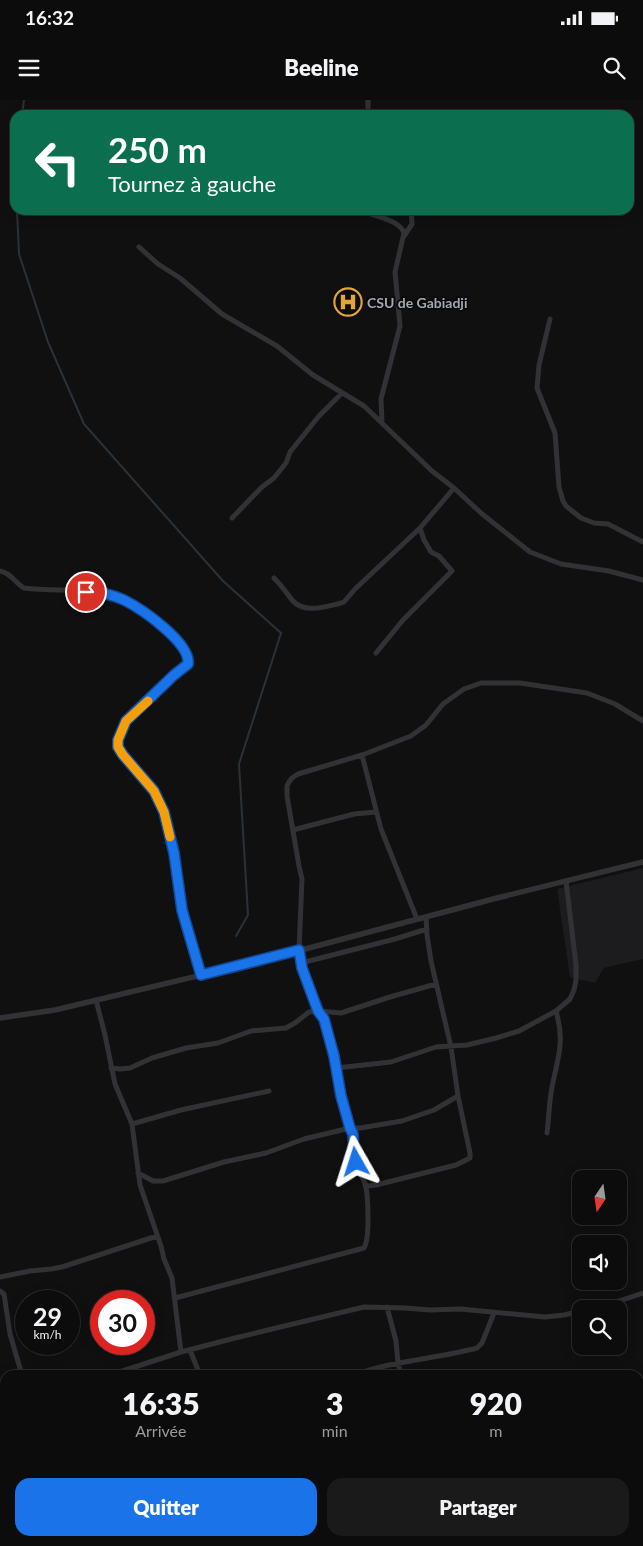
<!DOCTYPE html>
<html lang="fr">
<head>
<meta charset="utf-8">
<style>
	:root { --surface:#0c0c0d; --page:#1a1a1b; --text:#f1f3f6; --muted:#9a9b9d; --line:#2c2c2e; --accent:#1a73e8 }
	body { margin:0; font-family:Lato,sans-serif; background:var(--page); color:var(--text); height:100vh; display:flex; flex-direction:column; font-size:19px; white-space:nowrap }
	* { box-sizing:border-box; margin:0 }
	p { font-size:16px; color:var(--muted) }
	.icon { flex:none; width:28px; height:28px; fill:none; stroke:currentColor; stroke-width:2; stroke-linecap:round; stroke-linejoin:round }
	.map { position:relative; flex:1; overflow:hidden }
	.drawer { position:absolute; left:0px; top:1270px; width:644px; height:176px; display:flex; flex-direction:column; background:var(--surface); border-radius:15px 15px 0 0; box-shadow:0 2px 12px #0003,0 0 0 1px var(--line) }
	.drawer>* { flex:none }
	.top-card { position:absolute; left:10px; top:10px; width:624px; height:105px; border-radius:15px; box-shadow:0 2px 12px #0003,0 0 0 1px var(--line); background:#0b6e4f; color:#fff; overflow:hidden }
	.needle { width:32px; rotate:193deg }
	.controls { position:absolute; left:572px; top:1070px; display:grid; gap:10px }
	.controls a { display:grid; place-items:center; width:55px; height:55px; border-radius:10px; background:var(--surface); box-shadow:0 2px 12px #0003,0 0 0 1px var(--line); font-size:25px }
	.speed { position:absolute; left:15px; top:1190px; display:flex; gap:10px; font-size:25px; font-weight:700; text-align:center }
	.speed>* { display:grid; place-content:center; width:65px; height:65px; border-radius:50%; background:var(--surface); box-shadow:0 2px 12px #0003,0 0 0 1px var(--line); line-height:1 }
	.speed small { font-size:12px; font-weight:400 }
	.speed .limit { border:8px solid #d22; background:#fff; color:#111 }
	.pin { position:absolute; display:grid; place-items:center; width:42px; height:42px; color:#fff; margin:-21px; border:2px solid #fff; border-radius:50%; box-shadow:0 1px 5px #0007 }
	.me { position:absolute; width:55px; margin:-28px; rotate:354deg; stroke-linejoin:round; filter:drop-shadow(0 0 4px #0008) }
	.turn { display:flex; align-items:center; gap:18px; height:105px; padding:0 15px; font-size:22px }
	.turn .icon { width:65px; height:65px; stroke-width:2.5 }
	.turn b { display:block; font-size:35px; line-height:42px }
	.eta { display:flex; justify-content:space-evenly; align-items:center; height:85px; text-align:center }
	.eta b { font-size:30px; font-weight:800; line-height:35px }
	.cta { display:flex; gap:10px; margin-top:auto; padding:10px 15px }
	.cta a { flex:1; height:58px; border-radius:15px; background:var(--accent); color:#fff; font-size:20px; font-weight:800; line-height:58px; text-align:center }
	.cta a+a { background:var(--page); color:var(--text) }
	.status { display:flex; justify-content:space-between; align-items:center; height:35px; padding:0 25px; background:var(--surface); direction:ltr }
	.status svg { height:14px; fill:currentColor }
	header { display:flex; justify-content:space-between; align-items:center; height:65px; padding:0 15px; background:var(--surface); font-size:22px; font-weight:800 }
	.map>svg:first-child { display:block }
	.built { fill:#1c1c1e }
	.lines { fill:none; stroke-linecap:round; stroke-linejoin:round }
	.stream { stroke:#2a3238; stroke-width:2 }
	.minor { stroke:#313236; stroke-width:5 }
	.tertiary { stroke:#313236; stroke-width:5.5 }
	.primary { stroke:#4d4f54; stroke-width:8 }
	.route-casing { stroke:#114b97; stroke-width:12 }
	.route { stroke:#1a73e8; stroke-width:9 }
	.slow { stroke:#f59e0b; stroke-width:9 }
	.labels { text-anchor:middle; dominant-baseline:central; stroke-width:4; stroke-linejoin:round; paint-order:stroke }
	.poi-label { font-size:14px; font-weight:bold; fill:#a2a7b1; stroke:#0b0b0c; text-anchor:start }
</style>
</head>
<body>
<div class="status"><b>16:32</b><svg viewBox="0 0 49 12"><path d="M0 12V9h3v3zM5 12V6h3v6zM10 12V3h3v9zM15 12V0h3v12zM26 1h20v11H26zM47 4h2v5h-2z"/></svg></div>
<header><svg class="icon" aria-label="menu" viewBox="0 0 24 24"><path d="M4 6h16M4 12h16M4 18h16"/></svg>Beeline<svg class="icon" aria-label="search" viewBox="0 0 24 24"><circle cx="10" cy="10" r="6"/><path d="M15 15l6 6"/></svg></header>
<div class="map">
<svg width="643" height="1446" viewBox="0 0 643 1446">
	<rect width="100%" height="100%" fill="#101011"/>
	<path class="built" d="M643 768V859L604 868 595 883 570 877 557 789Z"/>
	<g class="lines">
		<path class="stream" d="M22 15 24 0
			M17 110 19 154 48 242 84 324 223 481 281 533 239 664 248 815 236 836"/>
		<path class="minor" d="M368 15V0
			M365 110 368 113C379 117 400 121 404 133L395 172 400 226 381 299 382 321
			M404 136 412 124 411 110
			M139 147 158 164 180 178 222 214 277 246 313 275 364 306 432 371 454 388 481 413 530 452 561 464 609 471 643 480
			M550 219 539 265 537 288 555 333 559 387 563 401 566 406 581 418 594 423 608 424 643 442
			M232 418 262 387 274 378 286 363 290 352 319 316 342 293
			M0 471C11 473 14 482 24 488 48 491 73 489 97 492 125 495 152 516 172 535 181 543 190 552 188 564L173 575 126 621C122 628 116 638 118 646 123 663 151 683 159 701 175 734 174 773 181 809 186 831 194 853 201 875
			M274 478C281 485 286 492 292 500 304 514 325 507 341 503L344 502 355 489 420 428
			M376 553 403 520 452 471 439 456 431 452 424 440 420 428 454 388
			M362 655 381 729 417 819
			M293 730 354 714 376 712
			M301 863 395 839 427 829
			M436 884 390 897 341 913 319 911 303 873 301 863 299 850 302 779 299 766 287 696V686L289 682 292 678 298 674 362 655 411 636 426 625 443 604 464 589 481 583H520L587 593 615 604 643 621
			M96 900 105 935 115 984 132 1024 140 1085 161 1146 164 1159 172 1178 181 1252
			M111 968 120 969 130 968 152 958 186 948 218 943 251 931 286 928 295 923 309 912 319 911C334 935 335 967 341 994 343 1005 347 1017 350 1028L304 1039 266 1053 224 1062 163 1081H153L138 1073
			M336 968 391 962 436 947 467 945 496 938 519 931 556 911 570 899 574 890 576 880V865L566 781
			M132 1024 181 1010 269 991
			M547 1033C549 1018 549 1002 552 987 558 957 565 942 556 911
			M366 1086 376 1085 456 1065 470 1058V1053L458 996 451 947 431 861 427 835 426 817
			M0 1177 30 1171 51 1169 62 1167 157 1136
			M0 1191 4 1194 10 1234 22 1275
			M175 1198 364 1148C370 1138 368 1099 366 1087 363 1076 356 1066 354 1054 352 1045 355 1037 350 1028H360L402 1021 434 1010 458 996
			M387 1207 396 1241 398 1263 401 1275
			M589 1209 619 1201 643 1193
			M190 1250 200 1275
			M110 1275 181 1252 235 1238 364 1207 405 1208 430 1210 460 1209 545 1217 564 1215 581 1211
			M355 1275C394 1260 436 1259 477 1248L482 1243 494 1213
			M0 1304 5 1302
			M346 1446 347 1441"/>
		<path class="tertiary" d="M0 918 55 910 260 861 497 798 643 762"/>
		<path class="primary" d="M639 1400 643 1389
			M621 1446 622 1441"/>
	</g>
	<g class="lines">
		<g class="route-casing">
			<path id="route" d="M86 492C100 491 112 495 124 500 142 509 191 543 188 564L174 575 126 621 118 640V647L123 655 154 691 164 712 174 753 182 810 201 875 299 850 302 868 318 911 324 919 334 956 341 996 350 1028 353 1034 354 1053 356 1062"/>
		</g>
		<use href="#route" class="route"/>
		<path class="slow" d="M148 601 126 621 118 640V647L123 655 154 691 164 712 170 737"/>
	</g>
	<defs>
		<g id="hospital-ring" transform="scale(1.4375)"><circle r="9.5" fill="#0b0b0c" stroke="#e2a537" stroke-width="1.5"/><path d="M-5-5h3v3.5h4V-5h3V5h-3V1.5h-4V5h-3Z" fill="#e2a537"/></g>
	</defs>
	<g fill-rule="evenodd">
		<use href="#hospital-ring" x="348" y="202"/>
	</g>
	<g class="labels">
		<g class="poi-label">
			<text x="367" y="202">CSU de Gabiadji</text>
		</g>
	</g>
</svg>
<div class="controls">
<a><svg class="needle" viewBox="-14 -14 28 28"><path d="M0-13l5 13h-10z" fill="#e53935"/><path d="M0 13l5-13h-10z" fill="#9a9b9d"/></svg></a>
<a><svg class="icon" aria-label="sound" viewBox="0 0 24 24"><path d="M4 9h4l5-4v14l-5-4H4zM17 9q2 3 0 6"/></svg></a>
<a><svg class="icon" aria-label="search" viewBox="0 0 24 24"><circle cx="10" cy="10" r="6"/><path d="M15 15l6 6"/></svg></a>
</div>
<div class="speed"><div>29<small>km/h</small></div><div class="limit">30</div></div>
<div class="pin" style="left:86px;top:492px;background:#d93025"><svg class="icon" aria-label="arrive" viewBox="0 0 24 24"><path d="M6 21V4h12l-3 4 3 4H6"/></svg></div>
<svg class="me" style="left:356px;top:1062px" viewBox="-20 -20 40 40"><path d="M0-17L14 15 0 8-14 15z" fill="#1a73e8" stroke="#fff" stroke-width="4"/></svg>
<div class="top-card">
<div class="turn"><svg class="icon" aria-label="left" viewBox="0 0 24 24"><path d="M17 20v-9H6M10 6l-5 5 5 5"/></svg><div><b>250 m</b>Tournez à gauche</div></div>
</div>
<section class="drawer">
<div class="eta">
<div><b>16:35</b><p>Arrivée</p></div>
<div><b>3</b><p>min</p></div>
<div><b>920</b><p>m</p></div>
</div>
<div class="cta"><a>Quitter</a><a>Partager</a></div>
</section>
</div>
</body>
</html>
